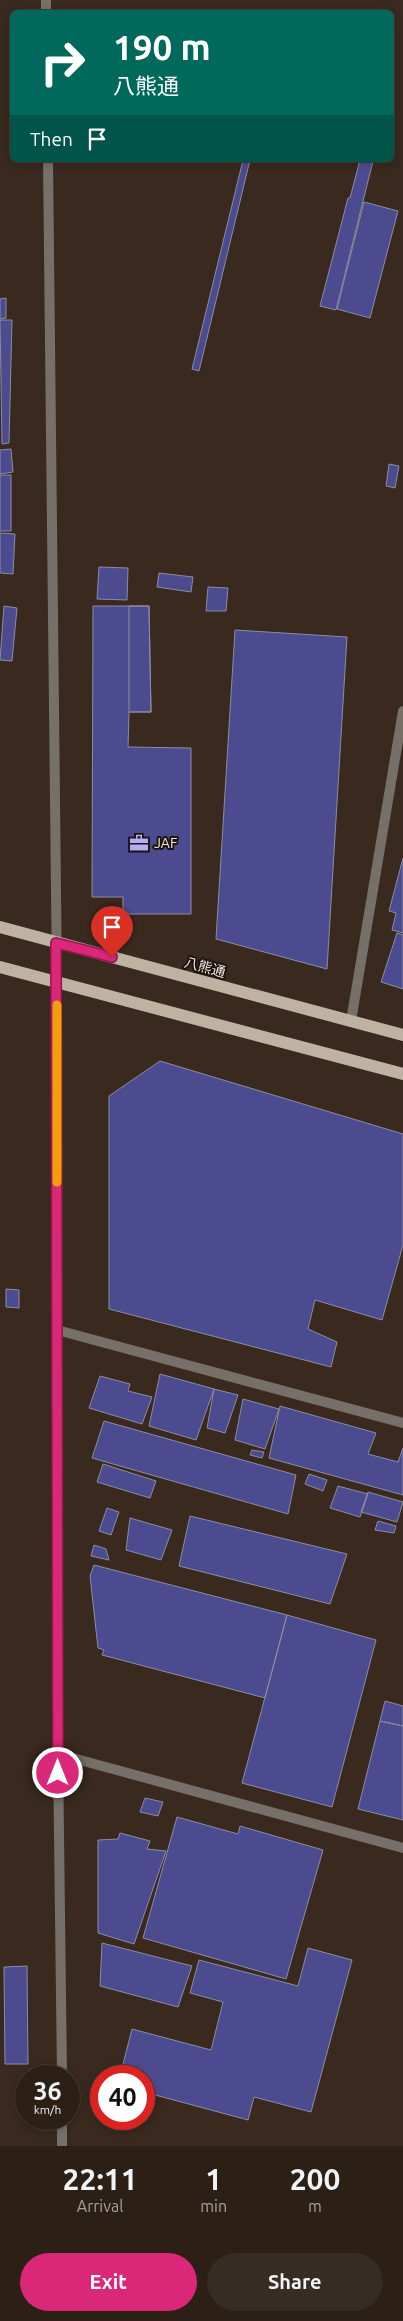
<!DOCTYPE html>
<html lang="en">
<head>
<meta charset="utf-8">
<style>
	:root { --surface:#2b1f16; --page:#372c23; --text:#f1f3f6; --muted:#a6a2a1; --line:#473d35; --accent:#db2777 }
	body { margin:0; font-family:Ubuntu,"Noto Sans JP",sans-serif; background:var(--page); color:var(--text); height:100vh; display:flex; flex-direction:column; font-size:19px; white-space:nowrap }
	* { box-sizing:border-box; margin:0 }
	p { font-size:16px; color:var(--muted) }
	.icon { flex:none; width:28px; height:28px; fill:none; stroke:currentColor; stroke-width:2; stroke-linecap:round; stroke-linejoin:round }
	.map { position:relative; height:2146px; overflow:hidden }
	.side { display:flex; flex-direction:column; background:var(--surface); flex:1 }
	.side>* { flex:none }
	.top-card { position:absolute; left:10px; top:10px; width:384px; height:152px; border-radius:8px; box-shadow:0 2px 8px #0003,0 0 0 1px var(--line); background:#00695c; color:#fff; overflow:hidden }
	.speed { position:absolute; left:15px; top:2065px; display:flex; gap:10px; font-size:25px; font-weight:700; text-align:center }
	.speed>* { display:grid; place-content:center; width:65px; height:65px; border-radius:50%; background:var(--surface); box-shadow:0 2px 8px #0003,0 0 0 1px var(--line); line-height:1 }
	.speed small { font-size:12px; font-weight:400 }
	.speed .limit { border:8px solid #d22; background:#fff; color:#111 }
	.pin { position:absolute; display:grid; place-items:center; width:42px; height:42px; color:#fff; margin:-51px -21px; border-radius:50% 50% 50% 0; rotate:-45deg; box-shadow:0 0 5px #0007 }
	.pin .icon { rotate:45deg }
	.me { position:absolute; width:55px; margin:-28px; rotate:0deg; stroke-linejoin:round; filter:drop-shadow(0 0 4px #0008) }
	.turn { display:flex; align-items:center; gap:18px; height:105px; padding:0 20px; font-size:22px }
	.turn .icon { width:65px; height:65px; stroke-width:2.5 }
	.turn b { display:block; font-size:35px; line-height:42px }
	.then { display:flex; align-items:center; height:48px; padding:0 20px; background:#0003; gap:10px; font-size:19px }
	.eta { display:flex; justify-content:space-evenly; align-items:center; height:85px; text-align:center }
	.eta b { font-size:30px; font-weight:600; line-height:35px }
	.button { display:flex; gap:10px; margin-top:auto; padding:10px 20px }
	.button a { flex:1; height:58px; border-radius:30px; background:var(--accent); color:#fff; font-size:20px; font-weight:600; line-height:58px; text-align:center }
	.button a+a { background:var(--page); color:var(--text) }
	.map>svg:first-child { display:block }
	.building { fill:#4d4b8f; stroke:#8c8da1 }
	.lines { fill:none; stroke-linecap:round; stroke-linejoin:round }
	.minor { stroke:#767068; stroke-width:10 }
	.tertiary { stroke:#767068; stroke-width:10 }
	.primary { stroke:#beb2a3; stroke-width:12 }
	.route-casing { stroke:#8e194d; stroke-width:12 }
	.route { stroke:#db2777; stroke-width:9 }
	.slow { stroke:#f59e0b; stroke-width:9 }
	.labels { text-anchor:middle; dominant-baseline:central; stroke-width:4; stroke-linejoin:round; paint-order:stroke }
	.poi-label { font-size:14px; fill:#f2e8e1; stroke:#1b140f; text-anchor:start }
	.street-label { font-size:14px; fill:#f2e8e1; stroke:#1b140f }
</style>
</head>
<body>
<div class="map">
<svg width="403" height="2146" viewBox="0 0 403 2146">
	<rect width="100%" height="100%" fill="#39291e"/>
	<path class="building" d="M243 160H250L199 371 192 369Z
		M360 160 373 161 336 310 320 306 348 198H350Z
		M364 202 398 211 370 318 337 309Z
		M6 298V318L0 319V299Z
		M0 320H12L9 443 2 444Z
		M11 449 13 472 0 474V450Z
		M389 464 399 466 395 488 386 486Z
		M0 475H11V531H0Z
		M0 533 15 534 13 574 0 573Z
		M99 567 128 568 127 600 97 599Z
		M159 573 193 577 191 592 157 587Z
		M208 587 228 588 226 611H206Z
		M4 606 17 608 12 661 0 660Z
		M93 606H149L151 712H129L128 747 191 748V914H123V897H92Z
		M129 606H149L151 712H129Z
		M235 630 347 637 327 969 216 939Z
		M403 858V933L392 930 396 913 389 911Z
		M397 933 403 935V989L381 982Z
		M160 1061 403 1134V1245L382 1320 315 1300 308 1329 337 1342 331 1367 109 1309V1096Z
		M6 1289 19 1290V1308L6 1307Z
		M160 1374 214 1389 196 1440 149 1426Z
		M100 1376 130 1384 128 1391 152 1397 142 1424 89 1408Z
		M214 1389 238 1395 225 1433 207 1428Z
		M243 1399 279 1409 265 1449 235 1440Z
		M280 1406 376 1433 368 1454 398 1462 403 1448V1495L269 1458Z
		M104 1421 296 1475 288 1514 92 1458Z
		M252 1450 264 1452 262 1458 250 1455Z
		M103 1464 156 1481 150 1498 97 1482Z
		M309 1474 327 1480 323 1491 305 1484Z
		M338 1486 368 1494 360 1517 330 1508Z
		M368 1492 403 1502 397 1522 361 1512Z
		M107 1508 119 1512 111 1535 99 1531Z
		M190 1516 347 1554 330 1604 179 1566Z
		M130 1518 172 1530 161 1560 126 1550Z
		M378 1521 396 1526 394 1533 375 1530Z
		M94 1545 106 1549 109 1560 91 1556Z
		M94 1565 287 1615 265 1698 102 1655 104 1650 98 1648 90 1576Z
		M287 1615 376 1640 332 1807 242 1783Z
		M385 1701 403 1706V1726L380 1721Z
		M380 1721 403 1726V1820L358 1809Z
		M145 1798 163 1802 158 1816 140 1812Z
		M177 1817 238 1834 240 1826 323 1850 286 1979 143 1938Z
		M120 1833 150 1841 147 1849 166 1851 134 1944 98 1933V1840L118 1839Z
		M102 1943 192 1966 178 2007 100 1986Z
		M308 1948 352 1960 311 2112 254 2097 248 2120 144 2092V2076H120L132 2029 211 2050 223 2002 190 1993 199 1960 298 1986Z
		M27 1966 28 2064H5L4 1967Z"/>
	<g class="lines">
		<path class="minor" d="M57 1330 403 1423
			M58 1754 403 1848"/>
		<path class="tertiary" d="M46 0V12
			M48 160 57 982 58 1754 62 2076
			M351 1021 403 711
			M62 2119V2146"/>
		<path class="primary" d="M0 927 403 1035
			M0 967 403 1074"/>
	</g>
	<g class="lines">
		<g class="route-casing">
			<path id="route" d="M58 1773 56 943 112 957"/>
		</g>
		<use href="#route" class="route"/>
		<path class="slow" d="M57 1182V1005"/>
	</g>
	<defs>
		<g id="office-bare" transform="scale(1.5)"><path d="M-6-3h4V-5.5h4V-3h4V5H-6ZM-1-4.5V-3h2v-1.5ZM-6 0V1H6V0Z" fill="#b6acf8" stroke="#1b140f" stroke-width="2.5" paint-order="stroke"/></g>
	</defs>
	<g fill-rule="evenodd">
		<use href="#office-bare" x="139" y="843"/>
	</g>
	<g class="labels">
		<g class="poi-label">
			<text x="154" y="843">JAF</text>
		</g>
		<g class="street-label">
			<text transform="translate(205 967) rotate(15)">八熊通</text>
		</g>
	</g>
</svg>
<div class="speed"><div>36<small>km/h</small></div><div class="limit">40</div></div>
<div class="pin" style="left:112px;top:957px;background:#d93025"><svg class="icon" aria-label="arrive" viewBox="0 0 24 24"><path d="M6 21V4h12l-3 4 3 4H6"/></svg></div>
<svg class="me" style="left:58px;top:1773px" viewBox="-20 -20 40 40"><circle r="17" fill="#db2777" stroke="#fff" stroke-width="3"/><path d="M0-11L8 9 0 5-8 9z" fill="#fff"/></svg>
<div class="top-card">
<div class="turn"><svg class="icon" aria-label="right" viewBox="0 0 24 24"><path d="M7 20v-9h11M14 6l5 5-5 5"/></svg><div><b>190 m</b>八熊通</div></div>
<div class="then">Then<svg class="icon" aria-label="arrive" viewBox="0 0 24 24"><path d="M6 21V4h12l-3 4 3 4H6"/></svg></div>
</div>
</div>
<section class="side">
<div class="eta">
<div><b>22:11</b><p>Arrival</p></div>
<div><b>1</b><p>min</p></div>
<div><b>200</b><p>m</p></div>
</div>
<div class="button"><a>Exit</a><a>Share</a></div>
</section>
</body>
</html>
